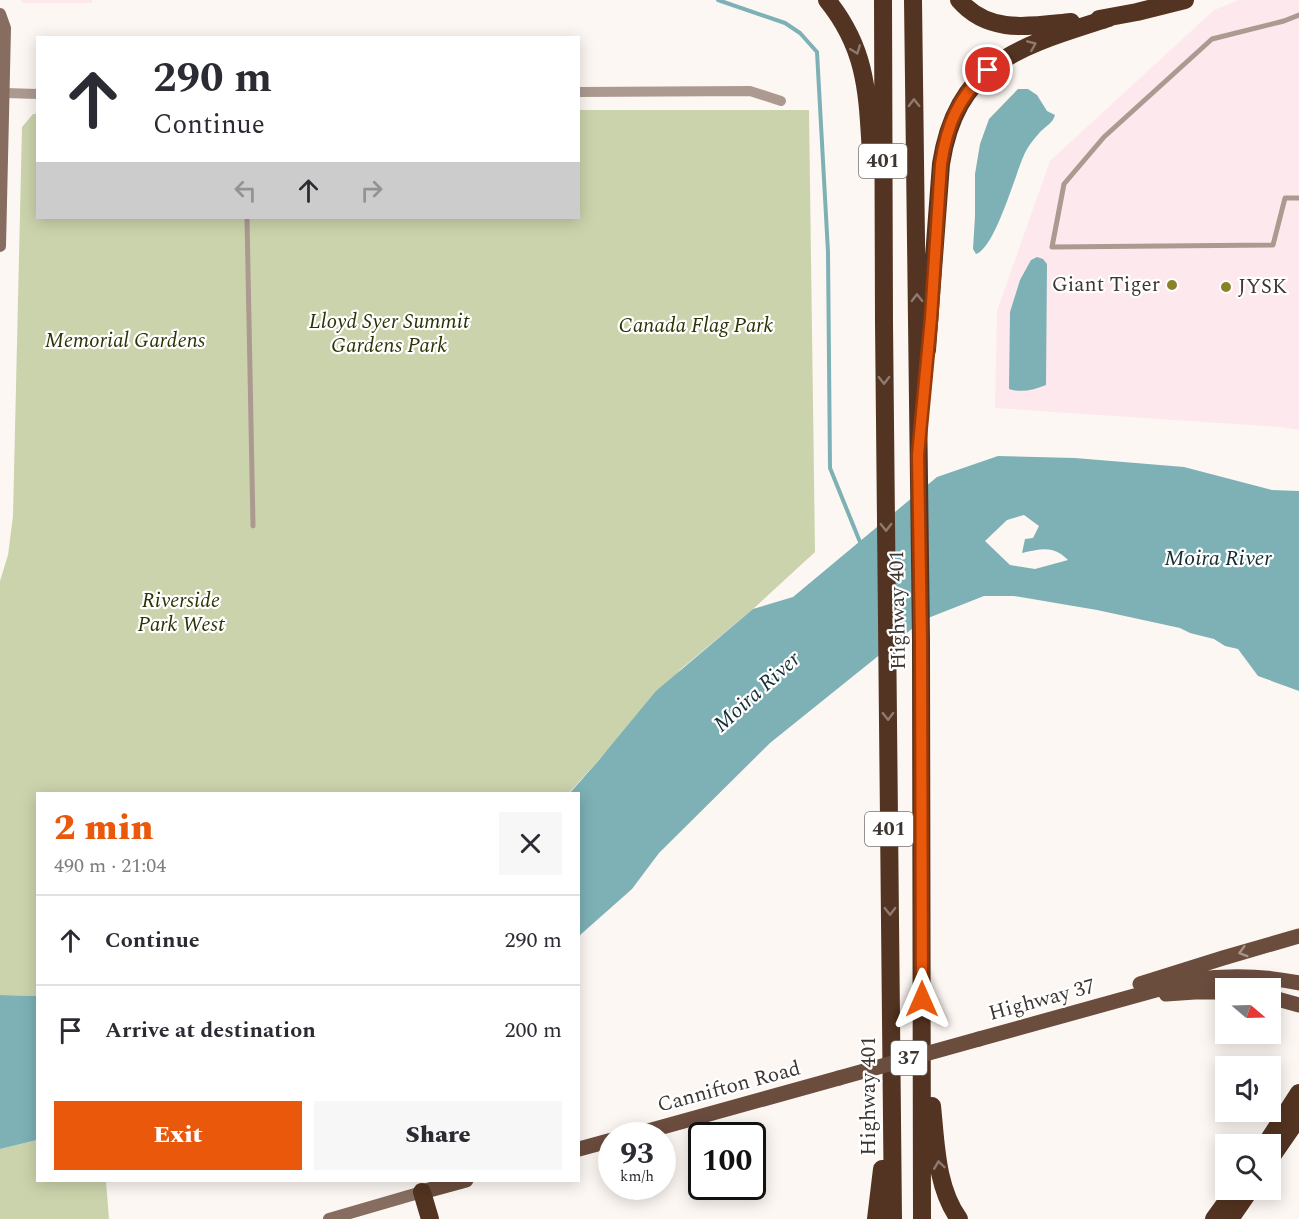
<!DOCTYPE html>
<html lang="en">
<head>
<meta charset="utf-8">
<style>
	:root { --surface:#fff; --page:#f7f7f7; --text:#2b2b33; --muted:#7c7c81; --line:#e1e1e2; --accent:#ea580c }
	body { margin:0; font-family:Spectral,serif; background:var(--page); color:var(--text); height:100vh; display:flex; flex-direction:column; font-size:22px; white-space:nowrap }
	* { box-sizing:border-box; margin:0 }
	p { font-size:20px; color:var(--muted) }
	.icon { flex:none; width:33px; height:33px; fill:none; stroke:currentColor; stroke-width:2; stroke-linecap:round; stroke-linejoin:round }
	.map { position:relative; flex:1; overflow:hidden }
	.drawer { position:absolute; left:36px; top:792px; width:544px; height:390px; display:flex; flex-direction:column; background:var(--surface); border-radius:0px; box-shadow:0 3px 15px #0003 }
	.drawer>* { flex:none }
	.top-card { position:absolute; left:36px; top:36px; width:544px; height:183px; border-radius:0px; box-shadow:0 3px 15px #0003; background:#fff; color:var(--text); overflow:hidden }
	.needle { width:39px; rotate:109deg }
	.fabs { position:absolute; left:1215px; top:978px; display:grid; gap:12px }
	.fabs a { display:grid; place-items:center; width:66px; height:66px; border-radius:0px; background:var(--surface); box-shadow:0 3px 15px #0003; font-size:30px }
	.speed { position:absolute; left:598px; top:1122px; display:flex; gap:12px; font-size:30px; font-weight:700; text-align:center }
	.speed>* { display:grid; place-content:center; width:78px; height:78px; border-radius:50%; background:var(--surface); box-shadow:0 3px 15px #0003; line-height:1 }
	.speed small { font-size:15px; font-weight:400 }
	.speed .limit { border:3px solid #111; border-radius:9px; background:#fff; color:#111 }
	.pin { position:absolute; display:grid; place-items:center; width:51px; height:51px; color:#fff; margin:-26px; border:3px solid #fff; border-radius:50%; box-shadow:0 2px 6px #0007 }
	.me { position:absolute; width:66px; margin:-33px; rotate:0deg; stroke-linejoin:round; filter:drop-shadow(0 0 4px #0008) }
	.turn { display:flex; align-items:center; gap:21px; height:126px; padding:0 18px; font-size:27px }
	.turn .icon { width:78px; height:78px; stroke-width:2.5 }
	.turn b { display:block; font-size:42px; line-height:51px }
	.lanes { display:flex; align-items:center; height:57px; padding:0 18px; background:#0003; justify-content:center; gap:30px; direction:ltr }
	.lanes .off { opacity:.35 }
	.round { display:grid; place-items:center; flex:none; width:63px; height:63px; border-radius:0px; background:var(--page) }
	.summary { display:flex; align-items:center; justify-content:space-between; height:102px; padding:0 18px }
	h1 { font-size:36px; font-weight:800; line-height:45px; color:var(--accent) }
	.cta { display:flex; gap:12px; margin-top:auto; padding:12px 18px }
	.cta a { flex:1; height:69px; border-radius:0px; background:var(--accent); color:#fff; font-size:24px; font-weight:800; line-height:69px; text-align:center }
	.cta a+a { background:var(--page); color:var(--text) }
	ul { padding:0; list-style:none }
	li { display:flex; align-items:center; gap:18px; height:90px; padding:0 18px; border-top:2px solid var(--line) }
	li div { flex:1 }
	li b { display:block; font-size:22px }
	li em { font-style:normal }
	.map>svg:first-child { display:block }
	.commercial { fill:#fde8ed }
	.green { fill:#cbd3ac }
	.water { fill:#7db1b5; fill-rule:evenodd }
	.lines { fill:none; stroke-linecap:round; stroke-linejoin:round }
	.stream { stroke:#7db1b5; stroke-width:4 }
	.lane { stroke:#ac9a91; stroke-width:5 }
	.street { stroke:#ac9a91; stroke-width:10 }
	.secondary { stroke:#866d60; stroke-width:12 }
	.primary { stroke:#6b4d3e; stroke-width:15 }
	.highway { stroke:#533321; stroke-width:18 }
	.primary-bridge { stroke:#6b4d3e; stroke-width:15 }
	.oneway { stroke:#8f7a6f }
	.oneway2 { stroke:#a6948b }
	.route-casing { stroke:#983908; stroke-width:15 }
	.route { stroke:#ea580c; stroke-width:10 }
	.poi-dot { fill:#8a8229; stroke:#fff; stroke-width:2 }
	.labels { text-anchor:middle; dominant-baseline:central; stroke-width:4.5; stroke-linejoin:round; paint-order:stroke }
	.shield { fill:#fff; stroke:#777370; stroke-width:1.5 }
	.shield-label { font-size:20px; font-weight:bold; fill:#3d3733 }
	.poi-label { font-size:21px; fill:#3d3733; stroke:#fff; text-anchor:end }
	.park-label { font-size:21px; font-style:italic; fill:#2c3302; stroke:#fff }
	.street-label { font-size:21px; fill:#3d3733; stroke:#fff }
	.water-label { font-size:22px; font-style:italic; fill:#132f32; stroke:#fff }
</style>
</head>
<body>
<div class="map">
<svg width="1299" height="1219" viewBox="0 0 1299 1219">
	<rect width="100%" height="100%" fill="#fdf7f3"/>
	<path class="commercial" d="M22 0H92V3H22Z
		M1239 0H1299V430L1280 427 995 408 997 311 1050 161 1214 10Z"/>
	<path class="green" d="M579 110H809L815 552 753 609 681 669 569 793 38 794 37 996 0 995V581L8 555 13 516 22 127 33 114H38V218H579Z
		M37 1140 38 1180 106 1181 109 1219H0V1149Z"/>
	<path class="water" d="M1018 89H1028L1037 95 1047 111 1055 115C1053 123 1046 126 1040 132 1035 138 1027 147 1024 155 1015 175 995 248 976 254L973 249 975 216V174L980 144 989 119Z
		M1037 257 1043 259 1047 264 1046 385C1034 390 1021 393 1009 389L1010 312 1020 280 1031 260Z
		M998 456 1075 458 1184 467 1272 490 1299 491V691L1258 676 1238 649 1225 646 1214 639 1190 633 1180 628 1097 610 1014 596H984L923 620 770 743 659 853 632 889 579 936V794H569L599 760 656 691 753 609 793 597 937 477ZM1024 515 1039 526 1033 538 1025 539 1022 553C1041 549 1053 545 1068 560L1035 569 1010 565 985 541 1007 520Z
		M0 995 38 996 37 1140 0 1149Z"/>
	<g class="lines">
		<path class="stream" d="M718 0 785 23 800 33 817 52 828 252 830 468 860 542"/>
		<path class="lane" d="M1299 15 1284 21 1212 39 1104 137 1064 184 1052 247 1273 245 1285 198H1299
			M247 218 253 526"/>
		<path class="street" d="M579 92 750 91 781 101
			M5 93 38 94"/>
		<path class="secondary" d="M0 14 5 28 0 246
			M329 1219 422 1192"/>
		<path class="primary" d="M1140 984 1223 958 1299 936
			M1166 994 1195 992H1226
			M1270 997 1299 1005
			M979 1039 1192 980C1226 975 1265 976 1299 983
			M630 1136 839 1078
			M579 1149 612 1140
			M422 1192 466 1180"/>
		<path class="highway" d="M827 0C871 54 867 103 872 168
			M883 0 884 322 893 1219
			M913 0 921 640 922 1219
			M959 0C989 35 1031 26 1071 22
			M1099 19 1137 12 1185 0
			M927 350 941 164C957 61 1022 46 1109 18
			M932 1106C936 1143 936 1187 959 1219
			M1266 1144 1299 1093
			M1270 1159 1299 1117
			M422 1192 430 1219
			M876 1219 882 1169
			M1214 1219 1235 1190
			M1230 1219 1250 1190"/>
		<path class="primary-bridge" d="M839 1078 979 1039"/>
	</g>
	<defs><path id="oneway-chevron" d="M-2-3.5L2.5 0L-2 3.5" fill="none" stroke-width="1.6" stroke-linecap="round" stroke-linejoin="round" transform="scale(1.5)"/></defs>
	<g class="oneway">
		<use href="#oneway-chevron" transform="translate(1032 45) rotate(-23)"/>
		<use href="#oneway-chevron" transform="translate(856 50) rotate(69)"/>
		<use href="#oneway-chevron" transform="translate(914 103) rotate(-91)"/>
		<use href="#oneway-chevron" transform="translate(917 298) rotate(-91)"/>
		<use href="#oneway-chevron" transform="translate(884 380) rotate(89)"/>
		<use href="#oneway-chevron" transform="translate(886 527) rotate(89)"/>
		<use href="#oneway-chevron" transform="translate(888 716) rotate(89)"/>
		<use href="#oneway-chevron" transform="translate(890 911) rotate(89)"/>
		<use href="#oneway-chevron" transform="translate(939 1165) rotate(-98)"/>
	</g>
	<use class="oneway2" href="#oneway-chevron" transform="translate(1243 952) rotate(164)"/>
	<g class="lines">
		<g class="route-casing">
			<path id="route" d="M922 999 921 640 918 455 931 318 941 164C947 124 958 98 988 70"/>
		</g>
		<use href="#route" class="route"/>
	</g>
	<g class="poi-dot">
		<circle cx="1172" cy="285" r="6"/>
		<circle cx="1226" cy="287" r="6"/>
	</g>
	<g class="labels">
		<g class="shield">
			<rect x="859" y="144" width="48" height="34" rx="4.5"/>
			<rect x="865" y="812" width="48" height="34" rx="4.5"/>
			<rect x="891" y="1041" width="36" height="34" rx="4.5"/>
		</g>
		<g class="shield-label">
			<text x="883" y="161">401</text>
			<text x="889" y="829">401</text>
			<text x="909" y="1058">37</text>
		</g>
		<g class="poi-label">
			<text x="1160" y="285">Giant Tiger</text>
			<text x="1238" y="287" text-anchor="start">JYSK</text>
		</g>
		<g class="park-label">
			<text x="389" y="322">Lloyd Syer Summit<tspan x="389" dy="24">Gardens Park</tspan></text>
			<text x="696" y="326">Canada Flag Park</text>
			<text x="125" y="341">Memorial Gardens</text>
			<text x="181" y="601">Riverside<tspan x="181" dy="24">Park West</tspan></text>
		</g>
		<g class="street-label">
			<text transform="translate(898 610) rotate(-91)">Highway 401</text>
			<text transform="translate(1042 1000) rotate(-15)">Highway 37</text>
			<text transform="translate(729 1087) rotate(-15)">Cannifton Road</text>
			<text transform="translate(869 1096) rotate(-90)">Highway 401</text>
		</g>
		<g class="water-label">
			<text x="1218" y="558">Moira River</text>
			<text transform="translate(757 692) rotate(-42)">Moira River</text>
		</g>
	</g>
</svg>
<div class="fabs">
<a><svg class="needle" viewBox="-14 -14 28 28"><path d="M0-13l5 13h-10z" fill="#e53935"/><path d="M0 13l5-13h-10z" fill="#7c7c81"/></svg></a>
<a><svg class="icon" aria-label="sound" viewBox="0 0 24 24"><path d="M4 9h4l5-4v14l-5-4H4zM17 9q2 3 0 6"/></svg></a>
<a><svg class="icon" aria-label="search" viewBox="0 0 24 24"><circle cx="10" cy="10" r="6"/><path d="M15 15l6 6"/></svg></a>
</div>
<div class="speed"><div>93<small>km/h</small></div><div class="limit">100</div></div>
<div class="pin" style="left:988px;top:70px;background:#d93025"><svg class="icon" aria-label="arrive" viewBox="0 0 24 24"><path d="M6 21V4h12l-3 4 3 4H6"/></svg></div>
<svg class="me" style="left:922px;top:999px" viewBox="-20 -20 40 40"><path d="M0-17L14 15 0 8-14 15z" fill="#ea580c" stroke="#fff" stroke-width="4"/></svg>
<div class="top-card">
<div class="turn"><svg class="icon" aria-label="ahead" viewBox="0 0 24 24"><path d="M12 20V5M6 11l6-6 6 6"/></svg><div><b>290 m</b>Continue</div></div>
<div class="lanes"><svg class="icon off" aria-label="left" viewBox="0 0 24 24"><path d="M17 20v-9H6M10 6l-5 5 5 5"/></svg><svg class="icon" aria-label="ahead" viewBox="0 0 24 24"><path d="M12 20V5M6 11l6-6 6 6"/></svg><svg class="icon off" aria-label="right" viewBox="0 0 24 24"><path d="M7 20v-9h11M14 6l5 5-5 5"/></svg></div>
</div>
<section class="drawer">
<div class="summary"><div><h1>2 min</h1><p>490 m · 21:04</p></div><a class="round"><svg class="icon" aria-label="close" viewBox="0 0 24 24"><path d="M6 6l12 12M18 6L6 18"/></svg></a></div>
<ul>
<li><svg class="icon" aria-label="ahead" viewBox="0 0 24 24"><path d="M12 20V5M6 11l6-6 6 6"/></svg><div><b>Continue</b></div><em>290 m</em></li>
<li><svg class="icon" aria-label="arrive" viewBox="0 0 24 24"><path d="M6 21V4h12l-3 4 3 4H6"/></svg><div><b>Arrive at destination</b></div><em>200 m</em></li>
</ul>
<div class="cta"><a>Exit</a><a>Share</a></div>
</section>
</div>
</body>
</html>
